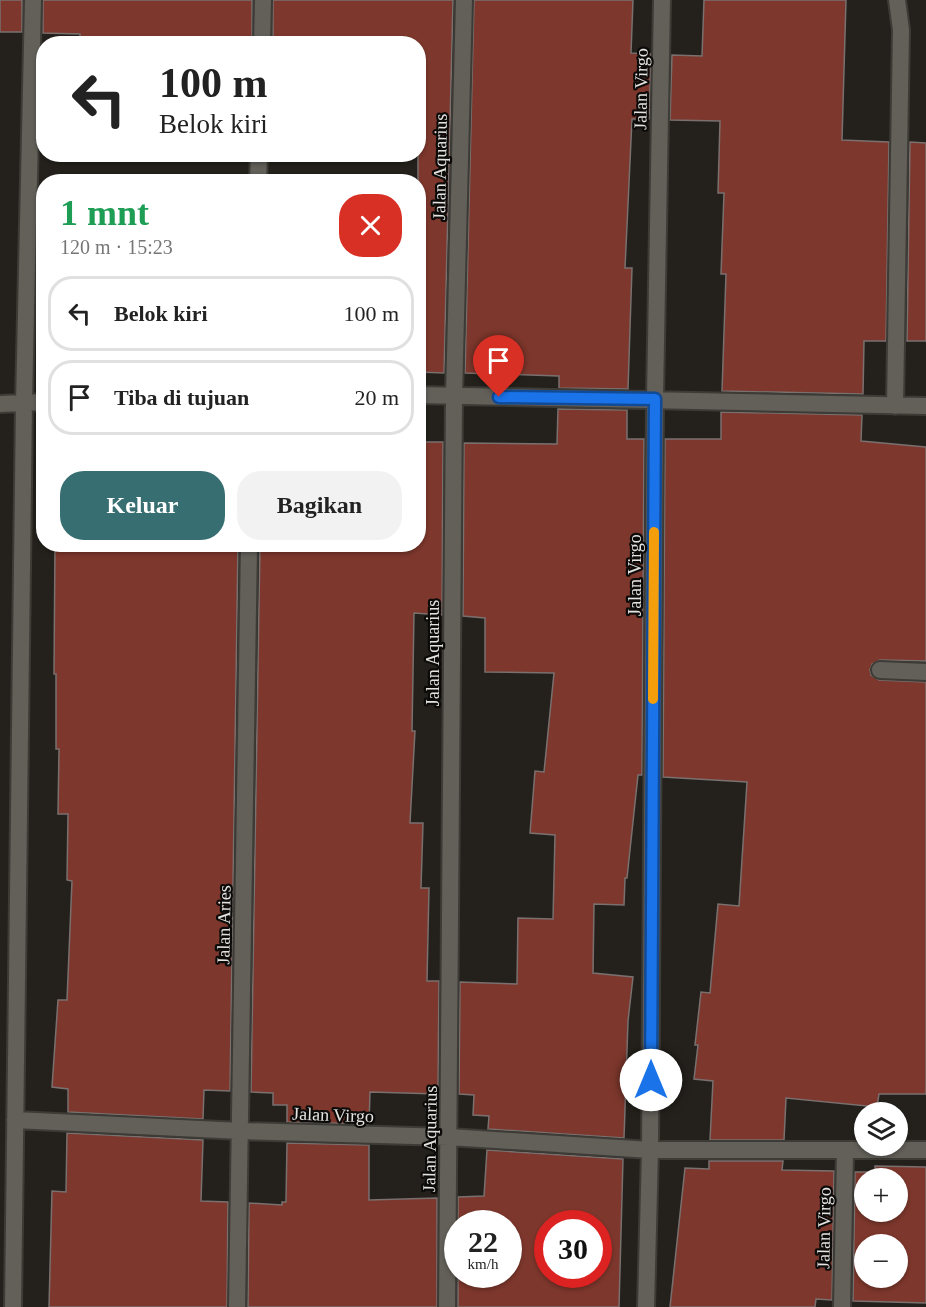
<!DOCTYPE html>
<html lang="id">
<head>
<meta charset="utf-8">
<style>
	:root { --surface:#fff; --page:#f2f2f2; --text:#222; --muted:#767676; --line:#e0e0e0; --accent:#376e71 }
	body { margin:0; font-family:"Times New Roman",serif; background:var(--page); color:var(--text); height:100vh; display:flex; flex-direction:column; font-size:22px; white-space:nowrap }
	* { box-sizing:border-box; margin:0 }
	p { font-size:20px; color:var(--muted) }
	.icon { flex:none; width:33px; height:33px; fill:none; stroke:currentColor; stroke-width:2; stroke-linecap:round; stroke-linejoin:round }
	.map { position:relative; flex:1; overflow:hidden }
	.drawer { position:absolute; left:36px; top:174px; width:390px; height:378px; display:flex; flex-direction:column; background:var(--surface); border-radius:24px; box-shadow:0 2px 4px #0004 }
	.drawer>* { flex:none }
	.hud { position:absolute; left:36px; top:36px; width:390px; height:126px; border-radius:24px; box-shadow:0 2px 4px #0004; background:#fff; color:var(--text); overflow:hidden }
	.tools { position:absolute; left:854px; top:1102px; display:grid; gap:12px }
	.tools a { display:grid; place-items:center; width:54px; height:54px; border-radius:50%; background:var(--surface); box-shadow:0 2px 4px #0004; font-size:30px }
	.speed { position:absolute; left:444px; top:1210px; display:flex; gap:12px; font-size:30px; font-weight:700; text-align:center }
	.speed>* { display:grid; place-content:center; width:78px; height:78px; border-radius:50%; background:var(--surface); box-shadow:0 2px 4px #0004; line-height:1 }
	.speed small { font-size:15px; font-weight:400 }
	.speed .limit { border:9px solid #d22; background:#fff; color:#111 }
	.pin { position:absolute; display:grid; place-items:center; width:51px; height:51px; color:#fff; margin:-62px -26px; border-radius:50% 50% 50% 0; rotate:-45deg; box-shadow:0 0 6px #0007 }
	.pin .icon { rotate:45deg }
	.me { position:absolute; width:66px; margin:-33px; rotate:0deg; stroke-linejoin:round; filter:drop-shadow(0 0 4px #0008) }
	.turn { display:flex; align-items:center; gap:21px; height:126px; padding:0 24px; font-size:27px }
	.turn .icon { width:78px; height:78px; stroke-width:2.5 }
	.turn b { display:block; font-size:42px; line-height:51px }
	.round { display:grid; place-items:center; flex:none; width:63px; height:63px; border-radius:24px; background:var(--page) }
	.headline { display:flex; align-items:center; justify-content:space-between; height:102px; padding:0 24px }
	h1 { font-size:36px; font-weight:700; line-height:45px; color:#1e9e55 }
	.button { display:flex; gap:12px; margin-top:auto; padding:12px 24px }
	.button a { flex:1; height:69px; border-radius:24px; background:var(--accent); color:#fff; font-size:24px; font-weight:700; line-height:69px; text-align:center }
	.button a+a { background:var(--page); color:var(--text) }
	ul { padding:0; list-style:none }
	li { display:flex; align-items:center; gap:18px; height:75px; margin:0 12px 9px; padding:0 12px; border:3px solid var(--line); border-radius:24px }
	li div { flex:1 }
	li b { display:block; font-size:22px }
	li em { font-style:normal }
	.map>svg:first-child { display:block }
	.building { fill:#7d372c; stroke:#79706f; stroke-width:1.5; fill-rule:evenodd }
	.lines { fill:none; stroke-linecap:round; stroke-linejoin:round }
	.minor-casing { stroke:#3d3b36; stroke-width:20 }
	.minor { stroke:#635f59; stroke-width:16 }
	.route-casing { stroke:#114b97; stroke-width:15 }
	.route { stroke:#1a73e8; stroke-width:10 }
	.slow { stroke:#f59e0b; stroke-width:10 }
	.labels { text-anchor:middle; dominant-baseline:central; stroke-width:4.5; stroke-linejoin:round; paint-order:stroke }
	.street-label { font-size:18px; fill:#e5e3e0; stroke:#0c0b09 }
</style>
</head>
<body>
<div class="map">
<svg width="926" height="1307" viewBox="0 0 926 1307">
	<rect width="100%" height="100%" fill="#24211c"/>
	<path class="building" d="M0 0H22V32H0Z
		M43 0H252V44H80V34L43 33Z
		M273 0H453L444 373 418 372V44H273Z
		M474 0H633L631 53 651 54 649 119H632L625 268H632L628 389 559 388V376L465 373Z
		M704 0H846L842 140 889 142 886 341H864L863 394 722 391 726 274H721L724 193H718L720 121 670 120 672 55 702 56Z
		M910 142 926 143V341H907Z
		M558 409 627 410V439H644L642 775H638L627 878H625L624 905 594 904 593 973 633 977 628 1021 624 1138 488 1129 489 1116 473 1115 474 1095 459 1094 460 982 517 984 518 918 553 919 555 835 530 833 535 771 544 772 554 673 485 672V618L463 616 464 443 557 444Z
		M721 412 862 415 861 441 926 447V661L880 660 872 664 870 670 871 675 879 680 926 682V1094H879L877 1107 786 1098 784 1140H710L713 1081 694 1079 698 1045H695L701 992 710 993 718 904 739 906 747 782 663 777 665 439H721Z
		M418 442H443L442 615 414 613 412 731H415L410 823H423L421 888H429L427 981H439L438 1094 370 1092 369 1124 287 1122V1105H273V1093L251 1092 260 544H418Z
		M55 544H238L230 1091 204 1090 203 1119 68 1112V1089L52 1087 58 1000H67L72 881 67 880 68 814H58L59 749H56V674H54Z
		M67 1133 203 1140 201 1201 228 1202 227 1307H49L52 1191 66 1192Z
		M287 1143 369 1145V1200L437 1198V1307H248L249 1203 282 1205V1202H286Z
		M487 1150 623 1159 619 1307H458V1275H508V1224H458V1197L484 1196ZM548 1224H598V1275H548Z
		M709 1161H783L782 1170 834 1171 832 1300 816 1299 815 1307H670L685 1168 709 1169Z
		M875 1166 926 1167V1303L853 1301 855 1172H875ZM864 1179H897V1212H864ZM864 1245H897V1278H864Z"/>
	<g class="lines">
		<g class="minor-casing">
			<path id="minor" d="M262 44 263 0
				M258 182 259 154
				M418 395 926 406
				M0 404 44 402
				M895 406 901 30 897 0
				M880 670 926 672
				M15 1120 241 1131 449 1137 650 1150H926
				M13 1307 24 403 33 0
				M237 1307 249 544
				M447 1307 454 396 464 0
				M646 1307 650 1150 655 399 662 0
				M842 1307 845 1151"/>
		</g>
		<use href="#minor" class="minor"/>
	</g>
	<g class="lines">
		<g class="route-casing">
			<path id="route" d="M499 397 655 399 651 1080"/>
		</g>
		<use href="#route" class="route"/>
		<path class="slow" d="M653 699 654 532"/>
	</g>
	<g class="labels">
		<g class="street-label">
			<text transform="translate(641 89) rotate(-89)">Jalan Virgo</text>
			<text transform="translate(440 167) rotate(-89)">Jalan Aquarius</text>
			<text transform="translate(635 575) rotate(-90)">Jalan Virgo</text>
			<text transform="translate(433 653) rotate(-90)">Jalan Aquarius</text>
			<text transform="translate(224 925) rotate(-89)">Jalan Aries</text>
			<text transform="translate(333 1115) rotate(2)">Jalan Virgo</text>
			<text transform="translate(430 1139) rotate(-89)">Jalan Aquarius</text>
			<text transform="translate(824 1228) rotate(-89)">Jalan Virgo</text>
		</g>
	</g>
</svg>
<div class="tools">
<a><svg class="icon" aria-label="layers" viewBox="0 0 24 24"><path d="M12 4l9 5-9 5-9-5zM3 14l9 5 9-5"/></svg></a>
<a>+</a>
<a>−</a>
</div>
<div class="speed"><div>22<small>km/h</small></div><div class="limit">30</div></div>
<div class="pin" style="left:499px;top:397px;background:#d93025"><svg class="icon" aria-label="arrive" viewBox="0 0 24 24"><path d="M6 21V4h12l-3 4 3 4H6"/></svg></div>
<svg class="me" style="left:651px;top:1080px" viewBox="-20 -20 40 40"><circle r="19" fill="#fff"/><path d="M0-13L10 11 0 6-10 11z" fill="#1a73e8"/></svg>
<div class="hud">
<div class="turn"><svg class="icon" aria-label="left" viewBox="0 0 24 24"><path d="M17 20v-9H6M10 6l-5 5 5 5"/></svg><div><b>100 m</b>Belok kiri</div></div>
</div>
<section class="drawer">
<div class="headline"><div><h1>1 mnt</h1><p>120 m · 15:23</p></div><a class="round" style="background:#d93025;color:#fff"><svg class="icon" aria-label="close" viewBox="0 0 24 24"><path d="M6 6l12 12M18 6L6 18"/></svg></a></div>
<ul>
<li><svg class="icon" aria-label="left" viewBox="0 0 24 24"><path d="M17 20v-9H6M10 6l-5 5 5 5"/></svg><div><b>Belok kiri</b></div><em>100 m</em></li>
<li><svg class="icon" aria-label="arrive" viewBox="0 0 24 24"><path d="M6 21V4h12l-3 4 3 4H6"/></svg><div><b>Tiba di tujuan</b></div><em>20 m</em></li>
</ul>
<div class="button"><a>Keluar</a><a>Bagikan</a></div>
</section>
</div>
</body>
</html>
